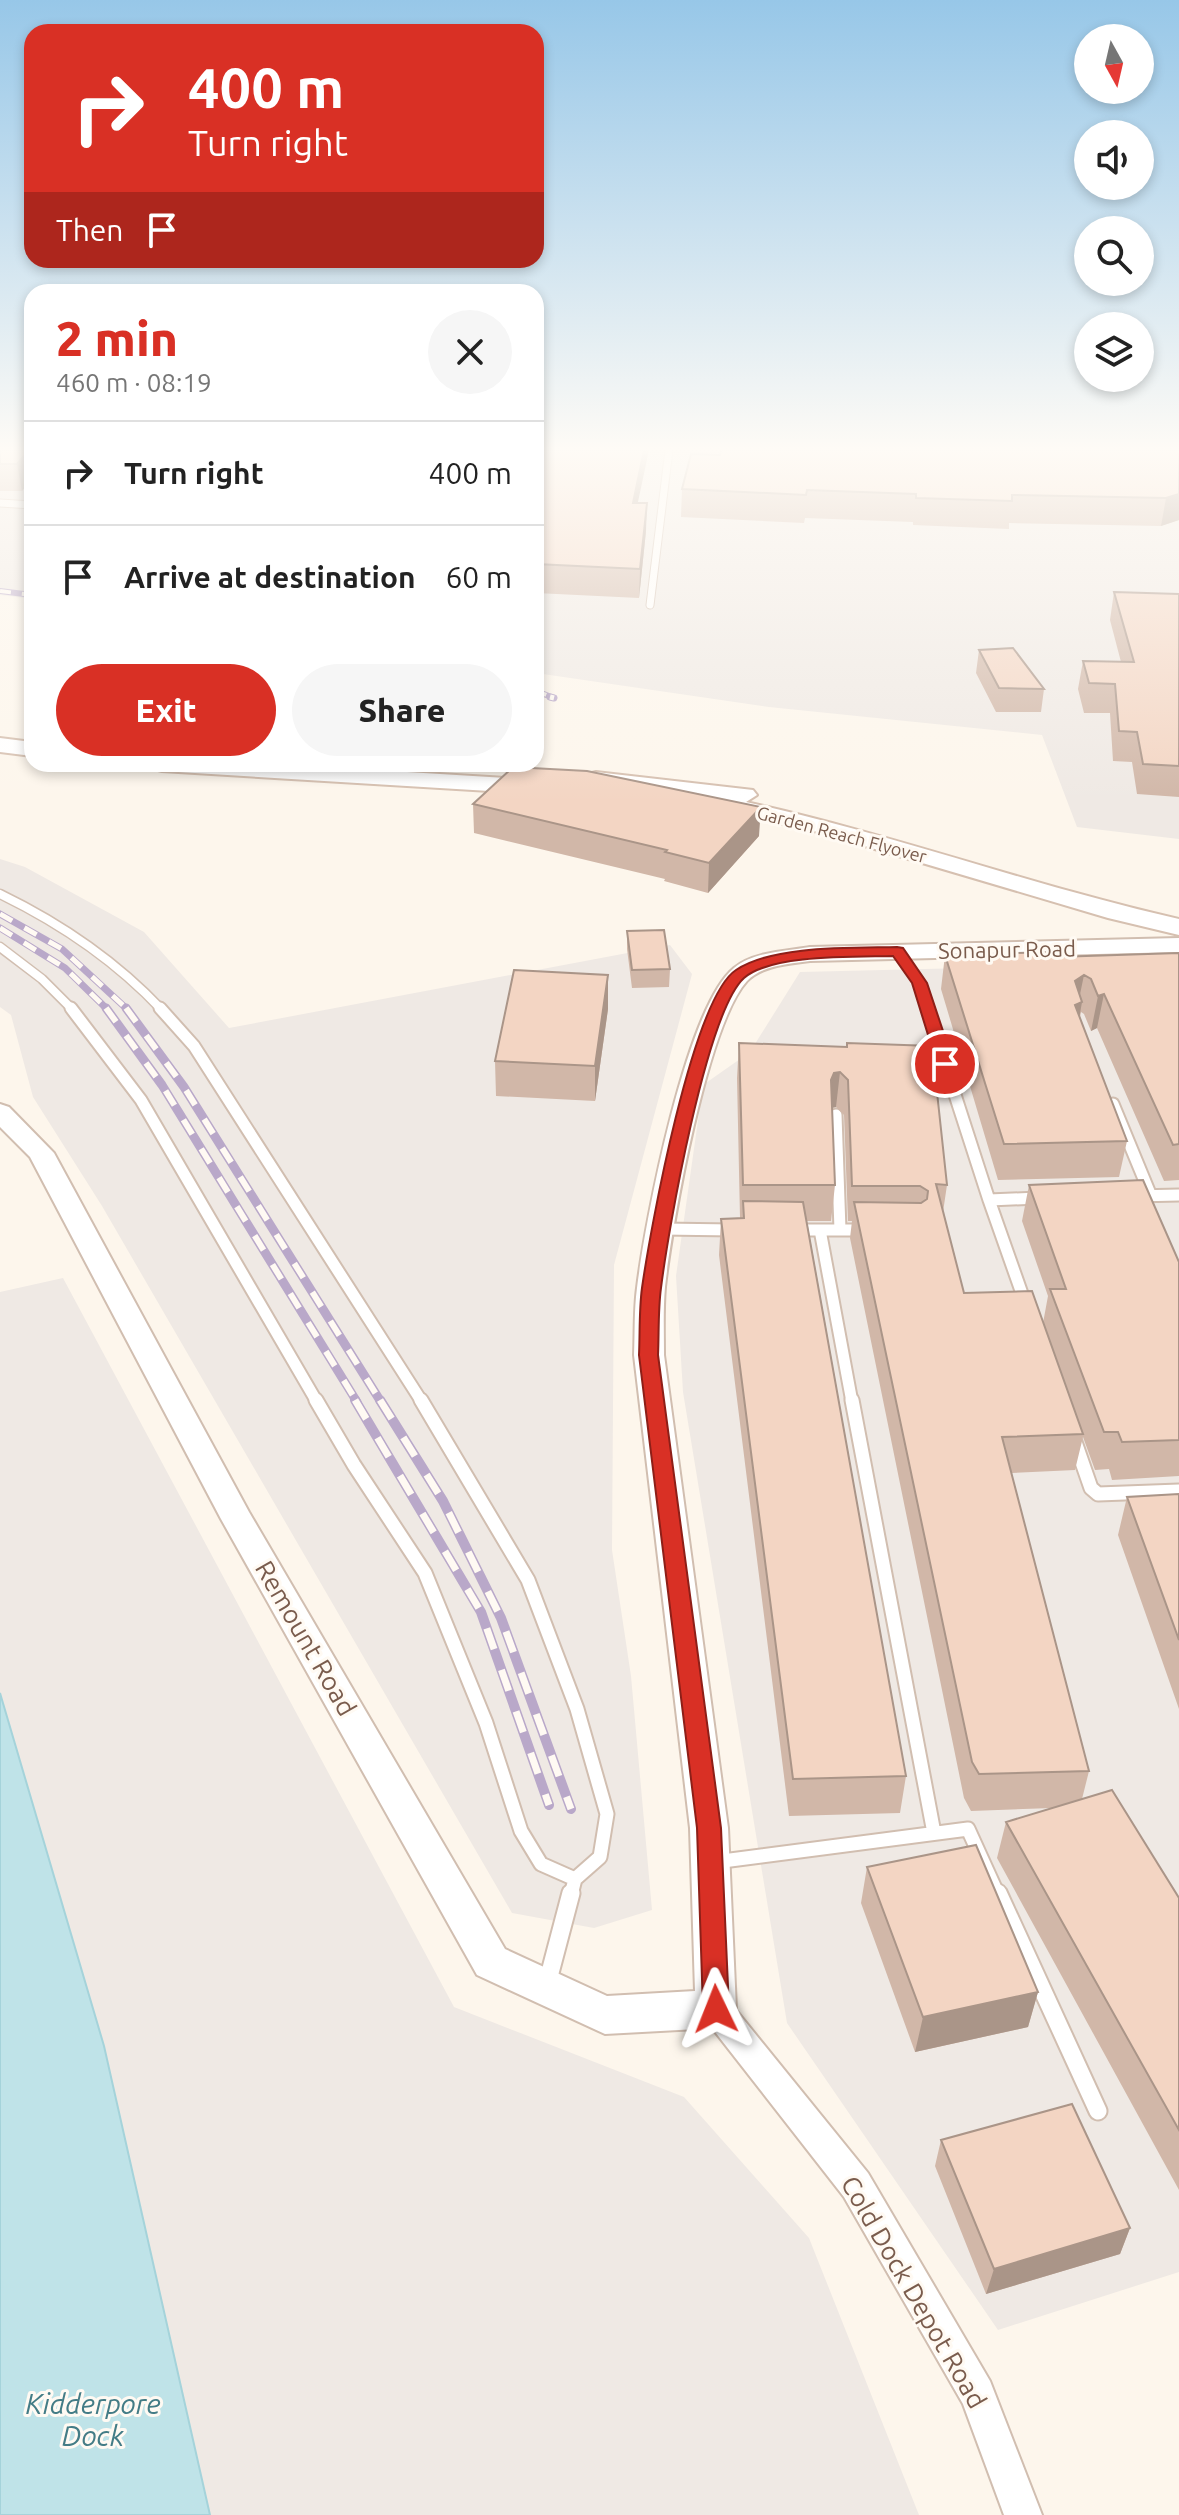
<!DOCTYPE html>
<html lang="en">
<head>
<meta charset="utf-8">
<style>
	:root { --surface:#fff; --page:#f6f6f6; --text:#222; --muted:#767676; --line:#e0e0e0; --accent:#d93025 }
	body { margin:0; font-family:Ubuntu,sans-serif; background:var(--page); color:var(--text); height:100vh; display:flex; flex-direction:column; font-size:30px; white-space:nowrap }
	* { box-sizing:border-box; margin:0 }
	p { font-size:26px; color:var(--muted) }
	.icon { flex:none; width:44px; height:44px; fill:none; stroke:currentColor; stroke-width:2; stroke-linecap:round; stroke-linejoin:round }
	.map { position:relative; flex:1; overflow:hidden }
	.panel { position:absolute; left:24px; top:284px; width:520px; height:488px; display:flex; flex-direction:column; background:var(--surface); border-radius:24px; box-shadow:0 4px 12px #0003 }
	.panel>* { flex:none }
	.banner { position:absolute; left:24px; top:24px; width:520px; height:244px; border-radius:24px; box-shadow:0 4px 12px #0003; background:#d93025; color:#fff; overflow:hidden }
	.needle { width:52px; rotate:172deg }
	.buttons { position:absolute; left:1074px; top:24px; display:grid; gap:16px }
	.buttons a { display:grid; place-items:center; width:80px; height:80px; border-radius:50%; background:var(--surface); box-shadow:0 4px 12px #0003; font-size:40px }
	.pin { position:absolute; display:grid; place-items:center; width:68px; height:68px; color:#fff; margin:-34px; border:4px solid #fff; border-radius:50%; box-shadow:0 2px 8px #0007 }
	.me { position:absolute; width:88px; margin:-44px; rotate:358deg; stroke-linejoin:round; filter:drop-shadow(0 0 6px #0008) }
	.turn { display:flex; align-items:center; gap:28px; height:168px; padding:0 32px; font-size:36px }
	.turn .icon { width:104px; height:104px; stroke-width:2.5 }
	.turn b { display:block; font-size:56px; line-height:68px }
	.then { display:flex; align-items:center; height:76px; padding:0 32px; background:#0003; gap:16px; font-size:30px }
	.round { display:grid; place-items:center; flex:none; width:84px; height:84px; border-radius:42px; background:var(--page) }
	.summary { display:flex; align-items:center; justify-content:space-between; height:136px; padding:0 32px }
	h1 { font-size:48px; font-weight:800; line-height:60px; color:var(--accent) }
	.action { display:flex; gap:16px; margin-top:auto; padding:16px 32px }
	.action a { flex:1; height:92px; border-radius:48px; background:var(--accent); color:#fff; font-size:32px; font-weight:800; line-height:92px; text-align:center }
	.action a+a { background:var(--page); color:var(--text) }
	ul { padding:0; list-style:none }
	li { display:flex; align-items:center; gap:24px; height:104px; padding:0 32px; border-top:2px solid var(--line) }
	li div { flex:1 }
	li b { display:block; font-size:30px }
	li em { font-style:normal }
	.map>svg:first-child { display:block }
	.industrial { fill:#efe9e4 }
	.water { fill:#bfe3e8; stroke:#a5d3da; stroke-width:2 }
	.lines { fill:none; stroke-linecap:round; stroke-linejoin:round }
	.service-far4-casing { stroke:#d1beb0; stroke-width:9 }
	.service-far3-casing { stroke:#d1beb0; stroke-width:11 }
	.service-far2-casing { stroke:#d1beb0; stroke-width:15 }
	.service-far1-casing { stroke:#d1beb0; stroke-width:17 }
	.service-casing { stroke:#d1beb0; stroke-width:21 }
	.minor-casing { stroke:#d1beb0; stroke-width:4 }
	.tertiary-casing { stroke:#d1beb0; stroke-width:4 }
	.secondary-casing { stroke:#d6c0b0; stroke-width:4 }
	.service-far4 { stroke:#fff; stroke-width:7 }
	.service-far3 { stroke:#fff; stroke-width:8 }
	.service-far2 { stroke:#fff; stroke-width:11 }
	.service-far1 { stroke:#fff; stroke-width:13 }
	.service { stroke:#fff; stroke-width:17 }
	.minor { fill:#fff; fill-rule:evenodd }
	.tertiary { fill:#fff; fill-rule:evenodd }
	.secondary { fill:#fff; fill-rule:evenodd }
	.rail-far3-casing { stroke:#b9a8c9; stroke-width:6 }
	.rail-far2-casing { stroke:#b9a8c9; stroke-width:7 }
	.rail-far1-casing { stroke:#b9a8c9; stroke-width:9 }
	.rail-casing { stroke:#b9a8c9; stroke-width:10 }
	.rail-far3 { stroke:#fffaf3; stroke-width:4; stroke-dasharray:11; stroke-linecap:butt }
	.rail-far2 { stroke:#fffaf3; stroke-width:5; stroke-dasharray:14; stroke-linecap:butt }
	.rail-far1 { stroke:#fffaf3; stroke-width:6; stroke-dasharray:17; stroke-linecap:butt }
	.rail { stroke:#fffaf3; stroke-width:7; stroke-dasharray:22; stroke-linecap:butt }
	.wall { fill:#d1b7a8 }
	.shaded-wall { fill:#aa9588 }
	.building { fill:#f3d5c3; stroke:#aa9588; stroke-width:2 }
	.route { fill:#d93025; stroke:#8d1f18; stroke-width:2 }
	.labels { text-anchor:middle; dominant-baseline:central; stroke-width:6; stroke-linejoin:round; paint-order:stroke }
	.far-street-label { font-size:18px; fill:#7a5c4d; stroke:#fffaf3 }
	.street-label { font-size:22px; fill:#7a5c4d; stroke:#fffaf3 }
	.near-street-label { font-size:26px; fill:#7a5c4d; stroke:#fffaf3 }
	.near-water-label { font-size:28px; font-style:italic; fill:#437c86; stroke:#fffaf3 }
</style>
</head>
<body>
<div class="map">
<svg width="1179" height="2515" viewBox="0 0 1179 2515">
	<rect width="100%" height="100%" fill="#fdf6ec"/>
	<path class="industrial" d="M0 450H32V599L0 595Z
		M536 450H1179V839L1077 827 1042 735 769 707 536 673Z
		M0 859 25 867 144 932 229 1028 670 945 692 974 614 1265 612 1550 631 1676 652 1910 594 1928 512 1913 102 1206 33 1097 11 1015 0 1007Z
		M1179 963V2272L998 2330 787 2023 683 1392 676 1276 703 1085 750 1052 800 972Z
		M63 1278 454 2007 684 2097 809 2238 919 2515H210L104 2046 0 1693V1292Z"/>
	<path class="water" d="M0 1693 104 2046 210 2515H0Z"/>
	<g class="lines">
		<g class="service-far4-casing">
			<path id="service-far4" d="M0 503 32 505
				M650 605 669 450"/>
		</g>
		<g class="service-far3-casing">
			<path id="service-far3" d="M0 894C62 924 115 960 162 1010
				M0 947 42 979 73 1010
				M897 951 919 983 928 1010"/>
		</g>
		<g class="service-far2-casing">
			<path id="service-far2" d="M71 1008 141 1100 317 1402
				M160 1008 194 1046 422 1402
				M927 1008 989 1200 1038 1198
				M1113 1104 1151 1196
				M836 1115 840 1230
				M1135 1196 1179 1195
				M989 1200 1026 1305
				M662 1229 734 1230
				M795 1230H866
				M820 1230 852 1402"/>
		</g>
		<g class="service-far1-casing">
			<path id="service-far1" d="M316 1400 354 1465 425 1573 486 1723 521 1831 541 1864 575 1879 571 1895
				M421 1400 528 1580 577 1709 607 1814 600 1857 575 1879
				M852 1400 934 1833
				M1075 1442 1091 1488 1098 1494 1179 1491
				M715 1862 968 1829 998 1895"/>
		</g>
		<g class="service-casing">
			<path id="service" d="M998 1893 1098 2111
				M547 1984 571 1893"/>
		</g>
		<g class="minor-casing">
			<path id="minor" d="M716 1994 727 1999 868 2173 990 2381 1042 2515H1004L963 2404 844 2197 705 2019 700 2009 705 1999Z"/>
		</g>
		<g class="tertiary-casing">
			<path id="tertiary" d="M1179 938V952L810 961C790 964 762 965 747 981 707 1025 672 1224 665 1287 663 1310 664 1333 664 1355L728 1828 736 2009 730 2022 716 2028 605 2034 477 1975 221 1519 30 1157 0 1127V1104L9 1107 54 1153 249 1512 505 1949 607 1996 695 1991 690 1828 634 1355C635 1333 634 1310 637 1288 645 1222 686 1007 734 968 753 952 786 951 810 947Z"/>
		</g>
		<g class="secondary-casing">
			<path id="secondary" d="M0 738 32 742V756L0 752Z
				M150 764H275L537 780 545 782 549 787 545 792 537 794 162 771 154 769Z
				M596 772 753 790 757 795 746 802C892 834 1033 886 1179 919V935L1108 918 814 831 711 808 707 803 710 798 588 784 584 779 588 774Z"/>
		</g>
		<use href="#service-far4" class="service-far4"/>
		<use href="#service-far3" class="service-far3"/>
		<use href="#service-far2" class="service-far2"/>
		<use href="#service-far1" class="service-far1"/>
		<use href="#service" class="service"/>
		<use href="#minor" class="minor"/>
		<use href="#tertiary" class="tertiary"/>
		<use href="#secondary" class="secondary"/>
		<g class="rail-far3-casing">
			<path id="rail-far3" d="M0 591 32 595
				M536 691 554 698"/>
		</g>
		<g class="rail-far2-casing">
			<path id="rail-far2" d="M550 697 554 698
				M0 914 62 949 128 1010
				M0 928 65 968 108 1010"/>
		</g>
		<g class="rail-far1-casing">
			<path id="rail-far1" d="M106 1008 162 1085 357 1402
				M126 1008 184 1087 381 1402"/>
		</g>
		<g class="rail-casing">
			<path id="rail" d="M355 1400 481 1612 549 1805
				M380 1400 443 1501 501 1618 571 1809"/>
		</g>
		<use href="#rail-far3" class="rail-far3"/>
		<use href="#rail-far2" class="rail-far2"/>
		<use href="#rail-far1" class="rail-far1"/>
		<use href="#rail" class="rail"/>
	</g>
	<path class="wall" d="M0 450H32L22 491H0Z
		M536 450 638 503 646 531 639 598 536 593Z
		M1179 450V520L1161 526 1009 523V529L913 525V522L805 518 804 523 681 517 682 489 720 455Z
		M1114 592 1179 594V797L1137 794 1132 762 1113 761 1110 713H1084L1078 689 1083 661 1121 662 1110 620Z
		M979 650 1044 689 1041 712H996L976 673Z
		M473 804 759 836 708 893 664 881 665 879 474 833Z
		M627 931 670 969 669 987 632 988 627 949Z
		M1179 953V1180L1164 1181 1097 1028 1091 1031 1084 1014 1081 1012 1080 1017 1127 1141 1119 1177 998 1180 941 989 945 955 1056 957Z
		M608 1009 595 1101 496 1096 495 1061Z
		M739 1043 846 1047 847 1043 947 1185 943 1212 964 1293 1043 1323 1048 1296 1022 1221 1029 1185 1179 1262V1476L1112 1480 1109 1469 1095 1470 1083 1437 1075 1470 1011 1473 1089 1771 1082 1799 1179 1898V2190L997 1858 1006 1822 1052 1808 971 1811 964 1798 850 1238 852 1221H848L844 1115 836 1107 832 1108 835 1185 831 1221H807L906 1776 900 1813 789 1816 719 1255 721 1219 740 1218 737 1078Z
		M1179 1494V1709L1118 1535 1127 1497Z
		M867 1867 1038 1992 1028 2027 915 2052 861 1903Z
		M941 2140 1130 2228 1120 2254 986 2294 935 2166Z"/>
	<path class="shaded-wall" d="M29 450H32V479L22 491 17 464Z
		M644 450H649L632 530 633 503Z
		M1179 494V520L1161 526 1166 498Z
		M647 503 646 531 639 598 640 569Z
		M761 807 759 836 708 893 709 863Z
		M608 975V1009L595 1101V1066Z
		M1084 975 1078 1004 1082 1002 1076 1037 1075 981Z
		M1104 994 1097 1028 1091 1031 1098 996Z
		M840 1072 836 1107 831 1108V1080L834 1073Z
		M1038 1992 1028 2027 915 2052 923 2017Z
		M1130 2228 1120 2254 986 2294 994 2269Z"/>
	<path class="building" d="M0 450H29L17 464H0Z
		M536 450H644L633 503H647L640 569 536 564Z
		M721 450H1179V494L1166 498 1012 495V501L916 498V494L807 490 806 495 682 489 691 454 720 455Z
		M1114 592 1179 594V766L1143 764 1137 732 1119 731 1115 684 1089 683 1083 661 1134 662Z
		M1013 648 1044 689 999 688 979 650Z
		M513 767 587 771 761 807 709 863 665 852 667 850 473 804Z
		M664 930 670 969 632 970 627 931Z
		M1055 952 1056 957 1179 953V1144L1173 1145 1104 994 1098 996 1091 979 1084 975 1075 981 1082 1002 1075 1005 1127 1141 1004 1144 945 955Z
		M514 970 608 975 595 1066 495 1061Z
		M739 1043 847 1047V1043L932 1046 947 1185 936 1184 964 1293 1032 1291 1083 1434 1002 1437 1089 1771 979 1774 972 1762 854 1202 921 1203 927 1199 928 1191 920 1186H852L848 1080 840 1072 834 1073 831 1080 835 1185H743Z
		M1143 1180 1179 1262V1440L1122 1442 1118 1432H1104L1050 1289H1066L1029 1185Z
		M743 1201 803 1202 906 1776 793 1779 721 1219 744 1218Z
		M1179 1494V1640L1127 1497Z
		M1112 1790 1179 1898V2130L1006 1822Z
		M976 1845 1038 1992 923 2017 867 1867Z
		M1072 2104 1130 2228 994 2269 941 2140Z"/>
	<linearGradient id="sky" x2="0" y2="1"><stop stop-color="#97c7e8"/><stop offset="0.56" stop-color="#fefbf6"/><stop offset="1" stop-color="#fefbf6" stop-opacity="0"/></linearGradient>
	<rect width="1179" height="802" fill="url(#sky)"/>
	<path class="route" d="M897 947 903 948 927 983 954 1064 945 1069 937 1064 912 983 893 956C857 957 771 954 744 978 706 1013 668 1231 661 1288 658 1310 659 1333 658 1355L721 1828 729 2009 726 2018 716 2022 707 2018 703 2009 697 1828 639 1355C640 1333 639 1310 642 1288 650 1231 692 999 736 970 773 945 853 948 897 947Z"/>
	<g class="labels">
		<g class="far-street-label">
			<text transform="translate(842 834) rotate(15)">Garden Reach Flyover</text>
		</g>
		<g class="street-label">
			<text transform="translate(1007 949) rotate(-1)">Sonapur Road</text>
		</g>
		<g class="near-street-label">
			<text transform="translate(306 1638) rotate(60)">Remount Road</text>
			<text transform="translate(914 2292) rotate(60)">Cold Dock Depot Road</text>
		</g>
		<g class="near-water-label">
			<text x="93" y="2403">Kidderpore<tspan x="93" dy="32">Dock</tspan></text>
		</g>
	</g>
</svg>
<div class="buttons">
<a><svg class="needle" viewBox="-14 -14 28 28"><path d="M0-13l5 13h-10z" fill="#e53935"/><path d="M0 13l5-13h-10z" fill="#767676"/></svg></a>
<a><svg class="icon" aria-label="sound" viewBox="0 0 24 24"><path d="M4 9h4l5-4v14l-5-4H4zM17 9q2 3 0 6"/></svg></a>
<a><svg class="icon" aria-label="search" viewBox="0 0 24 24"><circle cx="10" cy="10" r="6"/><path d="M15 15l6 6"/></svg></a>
<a><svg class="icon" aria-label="layers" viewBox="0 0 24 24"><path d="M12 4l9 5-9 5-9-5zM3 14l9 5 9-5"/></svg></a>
</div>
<div class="pin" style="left:945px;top:1064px;background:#d93025"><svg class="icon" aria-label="arrive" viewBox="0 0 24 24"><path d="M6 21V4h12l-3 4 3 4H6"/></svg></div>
<svg class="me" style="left:716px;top:2009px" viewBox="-20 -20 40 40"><path d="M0-17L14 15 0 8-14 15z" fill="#d93025" stroke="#fff" stroke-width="4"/></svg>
<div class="banner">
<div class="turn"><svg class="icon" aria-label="right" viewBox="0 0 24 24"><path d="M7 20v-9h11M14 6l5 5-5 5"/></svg><div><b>400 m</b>Turn right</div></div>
<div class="then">Then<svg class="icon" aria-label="arrive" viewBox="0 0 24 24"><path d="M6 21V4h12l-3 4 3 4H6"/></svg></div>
</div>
<section class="panel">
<div class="summary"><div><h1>2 min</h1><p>460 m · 08:19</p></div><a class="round"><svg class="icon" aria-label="close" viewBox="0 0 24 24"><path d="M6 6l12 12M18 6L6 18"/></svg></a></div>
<ul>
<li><svg class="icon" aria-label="right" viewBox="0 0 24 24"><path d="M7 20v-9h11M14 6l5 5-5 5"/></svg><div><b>Turn right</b></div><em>400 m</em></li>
<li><svg class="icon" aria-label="arrive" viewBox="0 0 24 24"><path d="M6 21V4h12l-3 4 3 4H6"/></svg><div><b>Arrive at destination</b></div><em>60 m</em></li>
</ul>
<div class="action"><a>Exit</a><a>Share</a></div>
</section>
</div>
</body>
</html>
